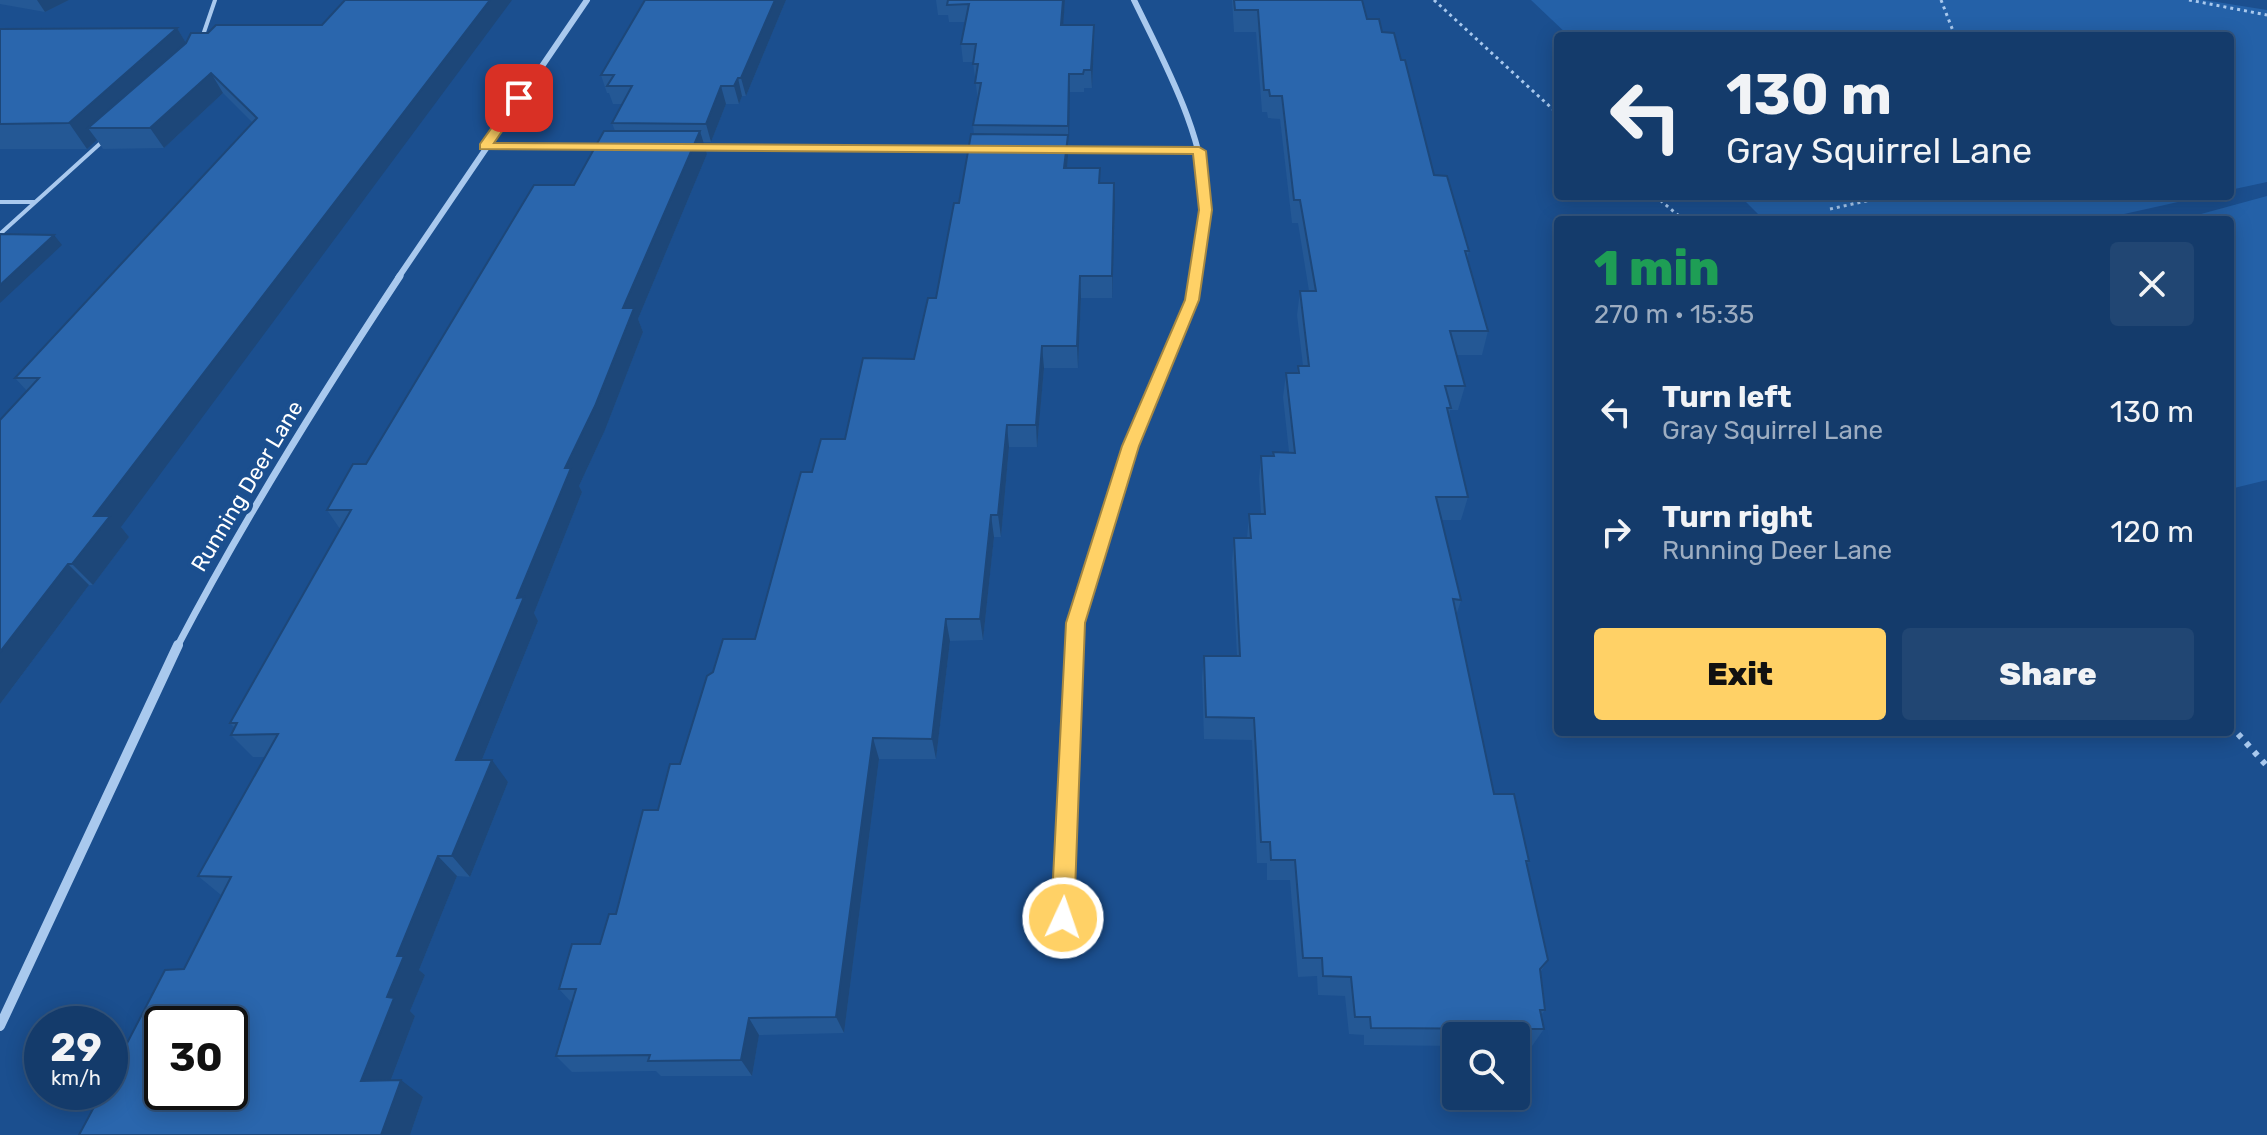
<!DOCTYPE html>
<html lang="en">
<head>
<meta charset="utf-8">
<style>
	:root { --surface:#143b6b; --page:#214673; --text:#f1f3f6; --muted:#9dadc1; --line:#33557e; --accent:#ffd166 }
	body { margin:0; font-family:Rubik,sans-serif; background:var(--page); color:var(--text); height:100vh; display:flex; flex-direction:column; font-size:30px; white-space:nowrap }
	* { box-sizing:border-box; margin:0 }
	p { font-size:26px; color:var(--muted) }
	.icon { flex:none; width:44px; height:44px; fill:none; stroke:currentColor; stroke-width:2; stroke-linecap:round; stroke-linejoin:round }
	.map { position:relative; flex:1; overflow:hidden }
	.details { position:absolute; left:1554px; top:216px; width:680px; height:520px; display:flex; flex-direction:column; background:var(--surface); border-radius:8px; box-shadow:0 4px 20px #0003,0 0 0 2px var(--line) }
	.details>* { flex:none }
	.hud { position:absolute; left:1554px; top:32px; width:680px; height:168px; border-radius:8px; box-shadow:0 4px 20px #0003,0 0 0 2px var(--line); background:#143b6b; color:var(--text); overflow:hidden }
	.controls { position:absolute; left:1442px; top:1022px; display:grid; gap:16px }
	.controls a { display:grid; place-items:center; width:88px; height:88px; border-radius:8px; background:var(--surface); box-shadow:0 4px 20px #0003,0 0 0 2px var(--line); font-size:40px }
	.speed { position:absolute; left:24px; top:1006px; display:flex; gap:16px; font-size:40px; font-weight:700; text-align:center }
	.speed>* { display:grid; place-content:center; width:104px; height:104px; border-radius:50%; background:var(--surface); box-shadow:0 4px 20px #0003,0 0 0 2px var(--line); line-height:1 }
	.speed small { font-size:20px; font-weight:400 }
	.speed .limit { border:4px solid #111; border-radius:12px; background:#fff; color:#111 }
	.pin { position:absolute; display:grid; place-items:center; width:68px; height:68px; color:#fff; margin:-34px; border-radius:16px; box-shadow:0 4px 12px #0006 }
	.me { position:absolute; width:88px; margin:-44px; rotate:3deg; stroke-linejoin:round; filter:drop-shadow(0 0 6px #0008) }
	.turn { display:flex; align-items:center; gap:28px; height:168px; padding:0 40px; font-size:36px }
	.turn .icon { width:104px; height:104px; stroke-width:2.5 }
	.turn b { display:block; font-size:56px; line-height:68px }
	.round { display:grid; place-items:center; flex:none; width:84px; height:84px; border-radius:8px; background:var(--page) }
	.headline { display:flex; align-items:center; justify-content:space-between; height:136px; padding:0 40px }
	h1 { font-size:48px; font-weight:800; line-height:60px; color:#1e9e55 }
	.cta { display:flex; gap:16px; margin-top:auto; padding:16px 40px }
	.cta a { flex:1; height:92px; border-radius:8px; background:var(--accent); color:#111; font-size:32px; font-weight:800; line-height:92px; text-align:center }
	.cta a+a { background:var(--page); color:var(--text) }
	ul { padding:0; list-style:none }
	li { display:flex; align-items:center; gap:24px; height:120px; padding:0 40px }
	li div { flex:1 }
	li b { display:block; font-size:30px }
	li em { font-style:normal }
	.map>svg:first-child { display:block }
	.green { fill:#2461a8 }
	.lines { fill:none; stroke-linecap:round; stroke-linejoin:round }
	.path-far1 { stroke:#a9c9ee; stroke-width:3; stroke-dasharray:3 4; stroke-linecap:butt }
	.path { stroke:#a9c9ee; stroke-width:6; stroke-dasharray:5 7; stroke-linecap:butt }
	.lane { stroke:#a9c9ee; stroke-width:4 }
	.street-far2 { stroke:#a9c9ee; stroke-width:6 }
	.street-far1 { stroke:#a9c9ee; stroke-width:7 }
	.street { stroke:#a9c9ee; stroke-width:10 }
	.wall { fill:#245895 }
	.shaded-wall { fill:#1d4779 }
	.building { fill:#2a66ad; stroke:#1d4779; stroke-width:2; fill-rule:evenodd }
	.route { fill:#ffd166; stroke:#a68842; stroke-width:2 }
	.labels { text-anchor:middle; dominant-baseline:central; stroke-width:8; stroke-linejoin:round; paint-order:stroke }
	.street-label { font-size:22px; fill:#fff; stroke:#1b4f8f }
</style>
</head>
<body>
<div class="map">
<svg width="2267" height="1135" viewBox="0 0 2267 1135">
	<rect width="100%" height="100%" fill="#1b4f8f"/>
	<path class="green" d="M1531 0H2204L2267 10V182L2230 190V36H1569Z
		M1740 196H2205L2097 220H1764Z
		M2267 196V480L2230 489V220H2179Z"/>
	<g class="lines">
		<path class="path-far1" d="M1434 0 1558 114
			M1941 0 1955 36
			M2189 0 2267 15
			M1655 196 1684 220
			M1830 209 1889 196"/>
		<path class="path" d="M2230 725 2267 766"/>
		<path class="lane" d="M202 38 215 0
			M0 202H35
			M0 234 104 140"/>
		<path class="street-far2" d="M1134 0C1164 62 1208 141 1206 211 1205 233 1199 256 1195 278
			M485 147H603
			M696 148 979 149
			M1060 150 1199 151
			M398 278 587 0"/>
		<path class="street-far1" d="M177 647C244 519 320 397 400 276
			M1075 647 1076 623 1130 446 1192 300 1196 276"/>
		<path class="street" d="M1063 918 1075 645
			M0 1026 178 645"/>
	</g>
	<path class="wall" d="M0 0H69L45 12 0 4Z
		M786 0 746 96H742L739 104H726L711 142H703L707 154 638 319 643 332 605 430 579 486 582 492 534 613 538 621 482 760 508 782 470 877 457 876 419 970 425 975 410 1011 415 1016 391 1080 423 1097 410 1135 184 969 221 895 198 876 266 757H253L231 735 235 728 230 723 340 529 327 510 366 464 615 131 612 123 622 104H613L609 93H607L601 75Z
		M936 0H1065L1063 25H1094V43L1092 88H1084V92H1070L1067 168 1100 183 1115 205 1112 298H1081L1078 368H1044L1037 447H1009L1001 537H994L983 640 950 641 936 759H879L844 1033 759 1035 752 1076H661L656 1071 572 1072 556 1056 572 1003 559 989 600 944 616 914 658 810 680 764 713 672 755 639 812 472 845 439 914 359 936 298 974 134 973 125 978 101 973 62H963L961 44 965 22H949L948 15H938Z
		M1232 0H1362L1367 19 1382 32 1434 175 1469 251 1467 259 1488 331 1482 355H1456L1465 386 1458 410H1450L1449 416 1468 497 1461 520H1442L1461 600 1456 616 1494 794 1529 861 1527 865 1548 960 1540 973 1545 1010 1541 1015 1544 1029 1532 1046H1516V1036H1456V1046L1364 1045V1035L1349 1034 1345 996 1318 995 1317 976 1298 977 1290 880H1267V863H1257L1252 740 1204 739 1202 678 1204 656H1237L1232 562 1234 538H1247L1249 514H1261L1259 479 1261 456H1272L1273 452H1289L1283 397 1286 373H1297L1298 366H1303L1297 315 1300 291H1309L1298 223H1292L1280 119 1268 118 1267 112H1262L1256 32H1234Z
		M322 25 121 527 129 537 93 585H89L0 704V420L27 391 15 378 252 122 223 93 164 148 103 149 97 140 87 149H0V29L177 28 186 43 208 33Z"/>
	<path class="shaded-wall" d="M37 0H69L45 12Z
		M490 0H512L121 527 129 537 93 585 72 564 94 516Z
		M775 0H786L746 96 741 78Z
		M1063 0H1065L1062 43 1061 25Z
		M1094 25V43L1092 88 1091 70Z
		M177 28 192 53 88 128 97 140 87 149 69 123Z
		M211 73 223 93 164 148 150 128Z
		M1069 74 1070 92 1069 144 1068 126Z
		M738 78 742 96 739 104 734 86Z
		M721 86 726 104 711 142 706 124Z
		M700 131 707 154 638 319 643 332 605 430 579 486 582 492 534 613 538 621 473 782 456 760 623 308Z
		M1068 135V156L1065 190 1064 168Z
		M1114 183 1115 205 1112 298V276Z
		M54 235 62 245 0 303V285Z
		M1080 276 1081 298 1078 368 1077 346Z
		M1042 346 1044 368 1037 447 1036 425Z
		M1007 425 1009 447 1001 537 998 515Z
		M991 515 994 537 983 640 980 619Z
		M68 564 89 585 0 704V652Z
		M946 619 950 641 936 759 932 739Z
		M873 738 879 759 844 1033 836 1017Z
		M492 760 508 782 470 877 452 856Z
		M438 856 457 876 419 970 425 975 410 1011 415 1016 384 1098 361 1081 387 997 397 956Z
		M749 1018 759 1035 752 1076 741 1060Z
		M401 1080 423 1097 410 1135H381Z"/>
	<path class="building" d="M345 0H490L94 516H110L72 564H68L0 652V420L39 378H15L257 118 211 73 150 128H88L186 43 191 33H208L216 25H322Z
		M645 0H775L741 78H738L734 86H721L706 124 612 123 632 86H607L614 75H601Z
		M948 0H1063L1061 25H1094L1091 70H1084L1083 74H1069L1068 126 973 125 981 83H975L978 64H973L976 44H961L969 4 947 5Z
		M1234 0H1362L1367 19H1379L1382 32 1394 33 1401 60H1405L1434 175 1447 176 1469 251H1465L1488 331H1450L1465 386H1445L1451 408H1447L1468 497H1436L1461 600 1453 599 1494 794H1514L1529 861H1526L1548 960 1540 969 1545 1010H1540L1544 1029 1371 1028 1370 1017H1355L1351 977 1323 976 1322 958H1303L1295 860H1271L1270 842H1261L1254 718 1206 717 1204 656H1240L1234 538H1251L1249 514H1265L1261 456H1274L1273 452 1295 453 1286 373H1299L1298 366H1309L1300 291H1316L1300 200H1294L1282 96H1270L1269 90H1264L1258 10H1235Z
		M177 28 69 123 0 124V29Z
		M604 131H700L623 308H634L595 406 565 468H571L517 598 524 597 456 760H492L452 856H438L397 956H404L387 997 394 998 361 1081 401 1080 381 1135H79L102 1092H110V1076L165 970 184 969 231 877 198 876 278 734 231 735 237 723H230L351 510H327L353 464H366L534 185H574ZM162 1024H230V1092H162Z
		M971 134 1068 135 1064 168H1100L1099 183H1114L1112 276H1080L1077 346H1042L1036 425H1007L998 515H991L980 619H946L932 739 873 738 836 1017 749 1018 741 1060 648 1061 650 1055 556 1056 576 989H559L572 944H600L609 914H616L643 810H658L670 764H680L707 676 713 672 723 639H755L801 472H812L821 439H845L863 358 914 359 928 298H936L954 203H959Z
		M0 234 54 235 0 285Z"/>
	<path class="route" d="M519 94 525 98 494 143 1199 147 1206 151 1212 210 1199 300 1139 446 1085 623 1074 918 1071 926 1063 929 1055 926 1051 918 1066 623 1122 446 1185 300 1199 210 1193 154 480 149V144L515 95Z"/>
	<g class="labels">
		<g class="street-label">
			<text transform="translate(247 486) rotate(-59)">Running Deer Lane</text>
		</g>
	</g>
</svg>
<div class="controls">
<a><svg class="icon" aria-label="search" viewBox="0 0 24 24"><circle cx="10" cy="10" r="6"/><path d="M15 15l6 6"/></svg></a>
</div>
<div class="speed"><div>29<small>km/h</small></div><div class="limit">30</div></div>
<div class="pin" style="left:519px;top:98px;background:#d93025"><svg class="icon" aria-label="arrive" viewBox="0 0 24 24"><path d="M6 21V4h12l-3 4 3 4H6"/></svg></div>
<svg class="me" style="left:1063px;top:918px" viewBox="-20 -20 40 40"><circle r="17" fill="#ffd166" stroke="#fff" stroke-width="3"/><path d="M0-11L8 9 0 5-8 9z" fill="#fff"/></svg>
<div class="hud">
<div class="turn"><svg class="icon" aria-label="left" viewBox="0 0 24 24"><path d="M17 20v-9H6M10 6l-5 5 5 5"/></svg><div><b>130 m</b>Gray Squirrel Lane</div></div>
</div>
<section class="details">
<div class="headline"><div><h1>1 min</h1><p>270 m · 15:35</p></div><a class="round"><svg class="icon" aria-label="close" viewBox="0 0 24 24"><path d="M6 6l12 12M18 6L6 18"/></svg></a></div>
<ul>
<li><svg class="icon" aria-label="left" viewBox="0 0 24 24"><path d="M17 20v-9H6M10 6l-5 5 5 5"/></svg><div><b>Turn left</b><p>Gray Squirrel Lane</p></div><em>130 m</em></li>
<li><svg class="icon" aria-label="right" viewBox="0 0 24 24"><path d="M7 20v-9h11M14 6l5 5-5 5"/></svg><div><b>Turn right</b><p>Running Deer Lane</p></div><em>120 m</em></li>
</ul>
<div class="cta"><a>Exit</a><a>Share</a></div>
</section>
</div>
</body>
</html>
